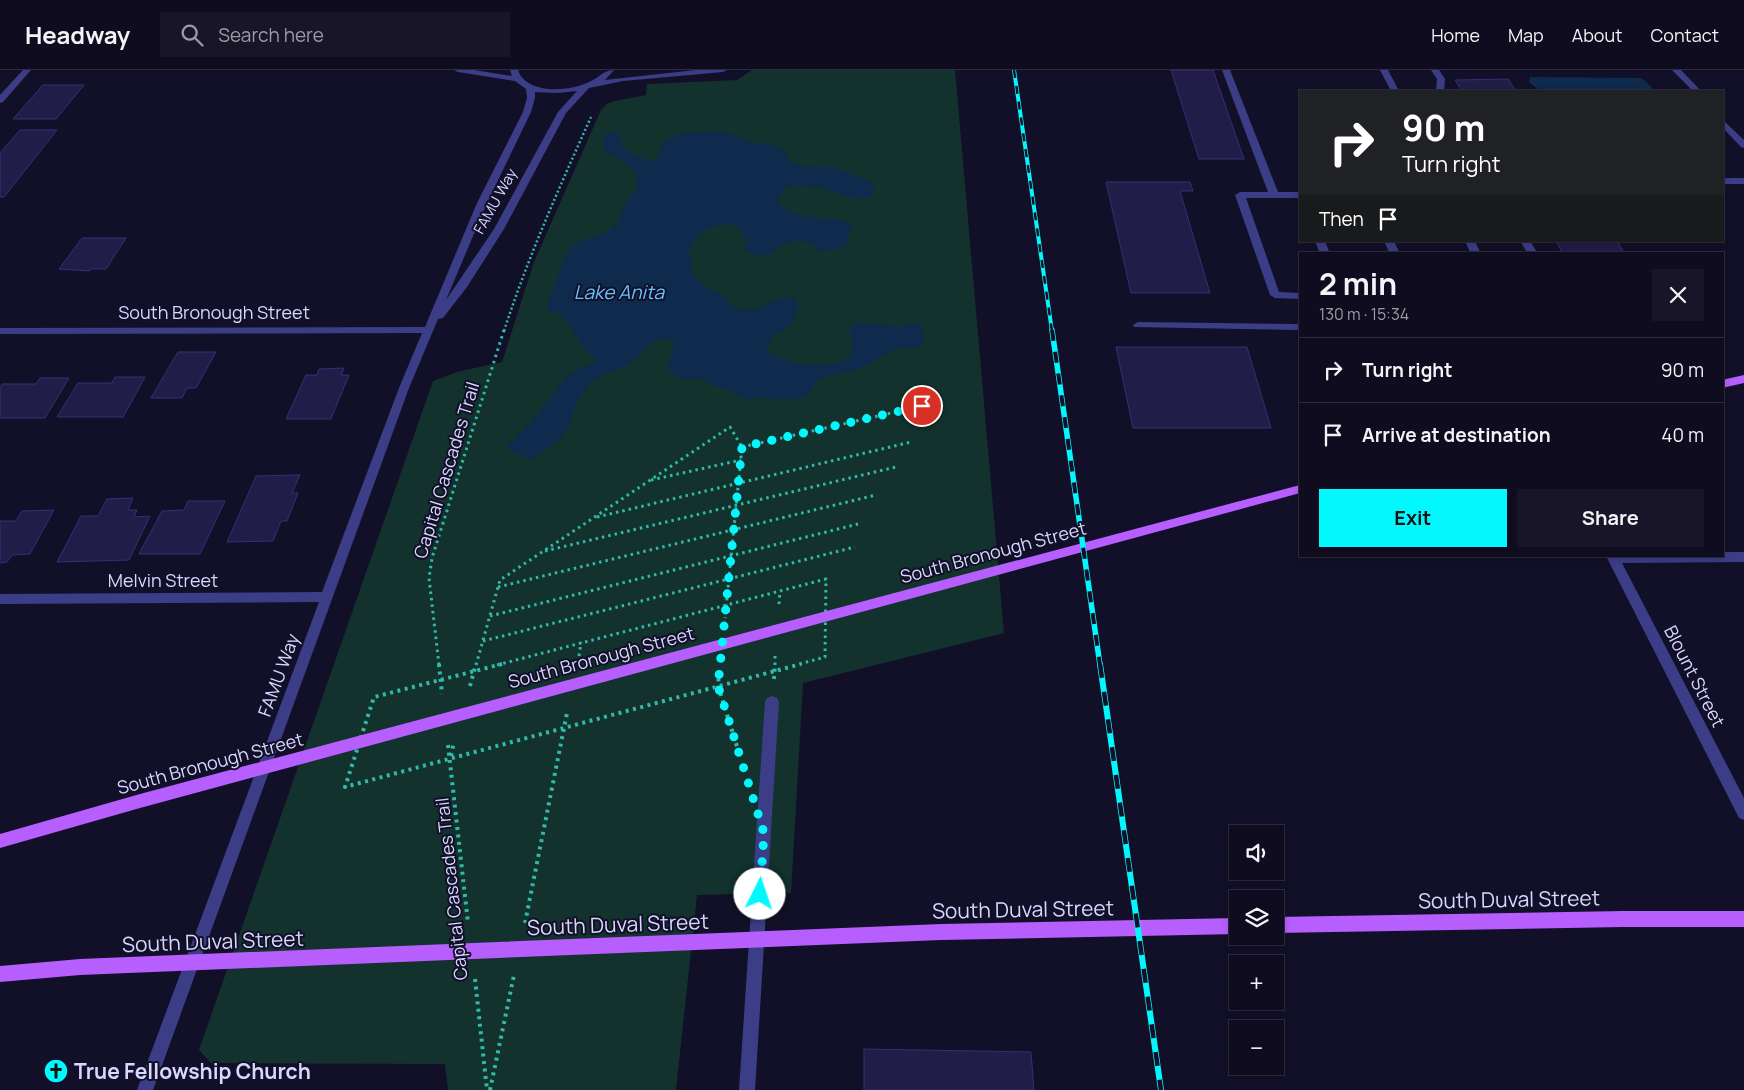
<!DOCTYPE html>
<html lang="en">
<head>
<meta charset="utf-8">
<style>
	:root { --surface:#0e0c1e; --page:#171527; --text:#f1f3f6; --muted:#9b9ba4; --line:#2e2c3c; --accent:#03f8fe }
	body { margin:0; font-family:Manrope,sans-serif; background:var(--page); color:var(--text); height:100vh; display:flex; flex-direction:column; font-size:19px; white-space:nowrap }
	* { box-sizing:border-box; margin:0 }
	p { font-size:16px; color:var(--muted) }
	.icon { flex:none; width:28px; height:28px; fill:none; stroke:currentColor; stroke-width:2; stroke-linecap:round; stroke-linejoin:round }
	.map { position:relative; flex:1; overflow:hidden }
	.side { position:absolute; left:1299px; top:182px; width:425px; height:305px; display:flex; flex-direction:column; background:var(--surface); border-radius:0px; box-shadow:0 2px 8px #0003,0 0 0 1px var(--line) }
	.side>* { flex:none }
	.top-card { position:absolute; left:1299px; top:20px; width:425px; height:152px; border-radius:0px; box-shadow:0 2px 8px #0003,0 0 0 1px var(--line); background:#202124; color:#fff; overflow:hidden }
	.controls { position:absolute; left:1229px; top:755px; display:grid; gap:10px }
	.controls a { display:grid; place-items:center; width:55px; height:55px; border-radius:0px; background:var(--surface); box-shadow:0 2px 8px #0003,0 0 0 1px var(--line); font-size:25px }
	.pin { position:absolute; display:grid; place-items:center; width:42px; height:42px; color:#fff; margin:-21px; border:2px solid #fff; border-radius:50%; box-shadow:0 1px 5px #0007 }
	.me { position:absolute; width:55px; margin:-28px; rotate:4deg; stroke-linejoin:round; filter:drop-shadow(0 0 4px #0008) }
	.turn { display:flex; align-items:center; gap:18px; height:105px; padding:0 20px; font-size:22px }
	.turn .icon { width:65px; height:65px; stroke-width:2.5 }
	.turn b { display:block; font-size:35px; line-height:42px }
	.then { display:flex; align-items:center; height:48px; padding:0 20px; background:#0003; gap:10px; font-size:19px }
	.round { display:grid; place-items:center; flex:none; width:52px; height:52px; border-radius:0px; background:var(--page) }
	.overview { display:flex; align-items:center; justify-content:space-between; height:85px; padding:0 20px }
	h1 { font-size:30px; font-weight:700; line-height:38px }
	.primary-button { display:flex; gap:10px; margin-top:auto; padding:10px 20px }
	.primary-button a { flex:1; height:58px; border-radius:0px; background:var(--accent); color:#111; font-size:20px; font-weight:700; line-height:58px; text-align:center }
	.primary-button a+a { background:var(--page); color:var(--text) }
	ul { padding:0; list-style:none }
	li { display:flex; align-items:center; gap:15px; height:65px; padding:0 20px; border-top:1px solid var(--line) }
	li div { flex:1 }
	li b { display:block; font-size:19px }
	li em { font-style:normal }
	header { display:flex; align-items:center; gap:30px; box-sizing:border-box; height:70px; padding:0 25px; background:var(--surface); border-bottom:1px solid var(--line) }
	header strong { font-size:24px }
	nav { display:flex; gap:28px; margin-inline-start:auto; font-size:18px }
	.search { width:350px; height:45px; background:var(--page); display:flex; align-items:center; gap:12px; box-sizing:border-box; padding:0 18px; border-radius:0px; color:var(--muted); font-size:19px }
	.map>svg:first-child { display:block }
	.green { fill:#13322e }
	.water { fill:#0e2b4d }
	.building { fill:#221c49; stroke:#372e75 }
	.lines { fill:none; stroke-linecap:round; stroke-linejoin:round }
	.path-far2 { stroke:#30baa7; stroke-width:2.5; stroke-dasharray:2 2.5; stroke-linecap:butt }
	.path-far1 { stroke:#30baa7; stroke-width:3; stroke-dasharray:2.5 4; stroke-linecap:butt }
	.path { stroke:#30baa7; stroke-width:4; stroke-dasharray:3 4.5; stroke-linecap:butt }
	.minor { fill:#3b3e87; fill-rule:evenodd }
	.major { fill:#b75eff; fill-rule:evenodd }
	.rail-far2-casing { stroke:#03f8fe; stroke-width:4 }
	.rail-far1-casing { stroke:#03f8fe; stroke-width:5.5 }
	.rail-casing { stroke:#03f8fe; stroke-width:6 }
	.rail-far2 { stroke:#121028; stroke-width:2.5; stroke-dasharray:8; stroke-linecap:butt }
	.rail-far1 { stroke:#121028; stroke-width:4; stroke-dasharray:11; stroke-linecap:butt }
	.rail { stroke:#121028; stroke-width:4.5; stroke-dasharray:14; stroke-linecap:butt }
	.route { stroke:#03f8fe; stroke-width:9; stroke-dasharray:0 16.2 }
	.labels { text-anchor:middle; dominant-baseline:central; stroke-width:4; stroke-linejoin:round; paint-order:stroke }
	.far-street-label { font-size:15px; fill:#d8d7ff; stroke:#121028 }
	.street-label { font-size:18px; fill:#d8d7ff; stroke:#121028 }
	.water-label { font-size:19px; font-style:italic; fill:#65c3ff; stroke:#121028 }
	.near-street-label { font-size:21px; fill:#d8d7ff; stroke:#121028 }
	.near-poi-label { font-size:21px; font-weight:bold; fill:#d8d7ff; stroke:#121028; text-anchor:start }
</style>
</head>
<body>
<header>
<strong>Headway</strong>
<div class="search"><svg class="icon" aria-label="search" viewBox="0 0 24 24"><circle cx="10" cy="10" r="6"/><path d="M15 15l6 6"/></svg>Search here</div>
<nav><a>Home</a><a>Map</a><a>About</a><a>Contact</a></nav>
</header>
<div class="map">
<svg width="1744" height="1020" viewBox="0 0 1744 1020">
	<rect width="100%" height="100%" fill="#121028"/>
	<path class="green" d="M752 0H955L1004 563 803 613 791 823 697 825 676 1020H448L445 994 211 993 199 980 433 311 457 302 502 292 534 192 601 40 607 34 615 31 646 25 647 14 737 10Z"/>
	<path class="water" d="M1530 7 1641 8 1652 17 1653 21H1540L1529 12Z
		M711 61 729 63 751 72 776 76 784 82 791 92 799 96 831 97 871 111 875 121 871 127C854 132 845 125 829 120 814 116 799 114 785 117L778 131C791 152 826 146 847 152L851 157 846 175C836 180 828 181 817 180L811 172 793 171 780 175 771 184 761 186 747 182C743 175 747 167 741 160 732 149 709 156 700 164 694 170 691 177 688 185L693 191 691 201C701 217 707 215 721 225 726 229 729 235 735 237 761 249 775 220 797 230 803 259 774 257 767 278L770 284C791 294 834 303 852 284 853 274 849 265 851 255L859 253 899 257 922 252 923 276 893 280 860 299 831 305 818 310 808 325 799 329 745 328 702 310 675 307 668 298 674 273 666 268C648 272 645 280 632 292 617 304 600 300 586 319 577 330 574 341 570 354 565 368 542 383 530 390L506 378 538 344 562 312 572 303 597 291 586 281 567 252 559 243 546 240C550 229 566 181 572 176 582 168 596 168 607 162 619 156 620 144 625 134 628 127 636 123 637 115 641 96 613 88 602 78L606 62H619L622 77 636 86 656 92C668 56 679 66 711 61Z"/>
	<path class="building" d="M1171 0H1213L1244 89H1199Z
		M1508 9 1516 21H1462L1455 10Z
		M43 15H84L56 49H13Z
		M20 60H57L4 127H0V83Z
		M1106 112H1190L1193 121H1180L1210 223H1131Z
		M82 168H126L106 199H91L89 201 59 199Z
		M1556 171H1617L1625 184H1563Z
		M1116 277H1247L1271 358H1133Z
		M178 282H216L196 318H187L182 328H151Z
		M344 298 341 305H349L331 349H286L306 305H317L319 299Z
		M115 307H145L123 347H57L78 313H112Z
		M40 308H69L45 348H0V317L2 314H36Z
		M300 405 292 423H298L287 451H281L273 471 227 472 256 406Z
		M133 428 128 440H137L134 447 150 446 129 490 57 492 81 446H98L107 429Z
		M188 431H225L200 484H139L162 441 184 440Z
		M54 440 30 484 12 485 7 492 0 493V451H16L22 441Z
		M864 979 1031 982 1034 1020H864Z"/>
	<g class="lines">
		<path class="path-far2" d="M504 261C528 187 559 118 591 47"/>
		<path class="path-far1" d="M742 377 922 336
			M651 410 741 390
			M597 447 911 372
			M545 481 896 397
			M498 517 876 425
			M779 534 780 521
			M490 546 858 454
			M483 571 855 477
			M579 586 581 572
			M439 595 429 508 432 488 504 260
			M476 595 500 510 730 357 742 377 725 548
			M497 595 826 509 825 587 796 595
			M775 595V586"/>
		<path class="path" d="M439 594 442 624
			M502 594 374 627 345 717 801 594
			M719 601 718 616 740 686
			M774 609 775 594
			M470 616 476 594
			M448 675 468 853
			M451 686 454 672
			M525 853 567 643
			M475 909 487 1020
			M490 1020 514 905"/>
		<path class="minor" d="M23 0H31L3 32 0 33V25Z
			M454 0H474L512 6 510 0H518C526 24 567 22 587 13 598 9 603 0 614 0L605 10 696 0H727L723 2 623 11 589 18 566 43 504 159 467 217 443 248 438 249 409 318 153 1020H137L319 532 0 534V524L322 522 399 318 422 263 0 264V258L425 257 477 133 523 42 527 28 526 19 515 11 458 2ZM577 21 558 42 494 159 446 230 487 133 531 42 535 28V22L557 23Z
			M1222 0H1230L1278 122H1300V128H1246L1279 222 1300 223V229L1275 228 1270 225 1235 125 1240 122H1268Z
			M1380 0H1388L1399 21H1391Z
			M1431 0H1439L1445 9 1444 21H1436L1437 9Z
			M1672 0H1681L1701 21H1693Z
			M1722 49 1744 70V78L1741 77 1722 57Z
			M1722 108H1744V114H1722Z
			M1315 171H1325L1330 184H1320Z
			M1384 171H1394L1400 184H1390Z
			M1465 171H1475L1481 184H1471Z
			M1520 171H1530L1538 184H1528Z
			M1138 252 1300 254V260L1134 257 1133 255Z
			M1722 482H1744V492L1622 493 1744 728V750L1739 748 1606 486H1722Z
			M772 626 777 628 779 632 755 1020H739L765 632 767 628Z"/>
		<path class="major" d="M1744 305V313L1722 318V310Z
			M1300 415V423L140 738 0 778V764L140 724Z
			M1623 841H1744V857H1623L1275 863V847Z
			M1238 848V864L941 870 80 905 0 912V896L80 889 941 854Z"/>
		<g class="rail-far2-casing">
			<path id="rail-far2" d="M1014 0 1052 261"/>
		</g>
		<g class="rail-far1-casing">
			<path id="rail-far1" d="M1052 260 1100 595"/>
		</g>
		<g class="rail-casing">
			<path id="rail" d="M1100 594 1161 1020"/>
		</g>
		<use href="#rail-far2" class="rail-far2"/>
		<use href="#rail-far1" class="rail-far1"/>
		<use href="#rail" class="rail"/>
	</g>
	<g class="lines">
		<path class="route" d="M760 824 764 763 718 616 742 377 922 336"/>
	</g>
	<defs>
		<g id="church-disc" transform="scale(1.25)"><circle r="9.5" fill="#03f8fe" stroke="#121028"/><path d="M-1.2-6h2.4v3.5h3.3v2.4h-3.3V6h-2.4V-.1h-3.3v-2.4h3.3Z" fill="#111"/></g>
	</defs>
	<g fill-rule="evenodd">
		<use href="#church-disc" x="56" y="1001"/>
	</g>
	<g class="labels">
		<g class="far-street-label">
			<text transform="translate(495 131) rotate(-61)">FAMU Way</text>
		</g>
		<g class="street-label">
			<text x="214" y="242">South Bronough Street</text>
			<text transform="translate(446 400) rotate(-73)">Capital Cascades Trail</text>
			<text transform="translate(993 482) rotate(-15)">South Bronough Street</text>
			<text x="163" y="510">Melvin Street</text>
			<text transform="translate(601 587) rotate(-15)">South Bronough Street</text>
			<text transform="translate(278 605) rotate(-70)">FAMU Way</text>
			<text transform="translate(1695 606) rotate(63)">Blount Street</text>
			<text transform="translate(210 693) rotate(-15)">South Bronough Street</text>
			<text transform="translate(451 819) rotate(-96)">Capital Cascades Trail</text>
		</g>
		<g class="water-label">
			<text x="619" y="222">Lake Anita</text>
		</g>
		<g class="near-street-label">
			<text transform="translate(1509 829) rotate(-1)">South Duval Street</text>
			<text transform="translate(1023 839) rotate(-1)">South Duval Street</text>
			<text transform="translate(618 854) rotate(-2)">South Duval Street</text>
			<text transform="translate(213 871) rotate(-2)">South Duval Street</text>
		</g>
		<g class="near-poi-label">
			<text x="74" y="1001">True Fellowship Church</text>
		</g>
	</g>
</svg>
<div class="controls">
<a><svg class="icon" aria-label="sound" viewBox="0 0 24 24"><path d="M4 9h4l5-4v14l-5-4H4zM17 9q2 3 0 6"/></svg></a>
<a><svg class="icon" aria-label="layers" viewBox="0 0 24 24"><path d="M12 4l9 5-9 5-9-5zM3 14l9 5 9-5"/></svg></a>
<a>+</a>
<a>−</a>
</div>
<div class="pin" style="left:922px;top:336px;background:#d93025"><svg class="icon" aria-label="arrive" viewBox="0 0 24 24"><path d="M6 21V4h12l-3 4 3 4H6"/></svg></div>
<svg class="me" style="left:760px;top:824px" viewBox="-20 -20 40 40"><circle r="19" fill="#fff"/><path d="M0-13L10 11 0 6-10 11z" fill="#03f8fe"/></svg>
<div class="top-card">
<div class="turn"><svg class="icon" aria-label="right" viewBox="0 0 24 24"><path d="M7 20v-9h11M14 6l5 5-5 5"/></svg><div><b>90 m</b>Turn right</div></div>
<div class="then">Then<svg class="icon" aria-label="arrive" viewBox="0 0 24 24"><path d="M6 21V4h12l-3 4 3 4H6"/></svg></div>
</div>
<section class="side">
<div class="overview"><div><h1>2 min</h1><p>130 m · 15:34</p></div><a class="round"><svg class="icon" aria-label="close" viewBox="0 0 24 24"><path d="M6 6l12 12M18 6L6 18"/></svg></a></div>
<ul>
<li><svg class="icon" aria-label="right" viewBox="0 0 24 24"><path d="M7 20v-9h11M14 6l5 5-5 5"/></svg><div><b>Turn right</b></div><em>90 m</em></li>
<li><svg class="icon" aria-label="arrive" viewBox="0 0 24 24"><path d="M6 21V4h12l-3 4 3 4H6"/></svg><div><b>Arrive at destination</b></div><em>40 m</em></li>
</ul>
<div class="primary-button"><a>Exit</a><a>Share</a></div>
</section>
</div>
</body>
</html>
